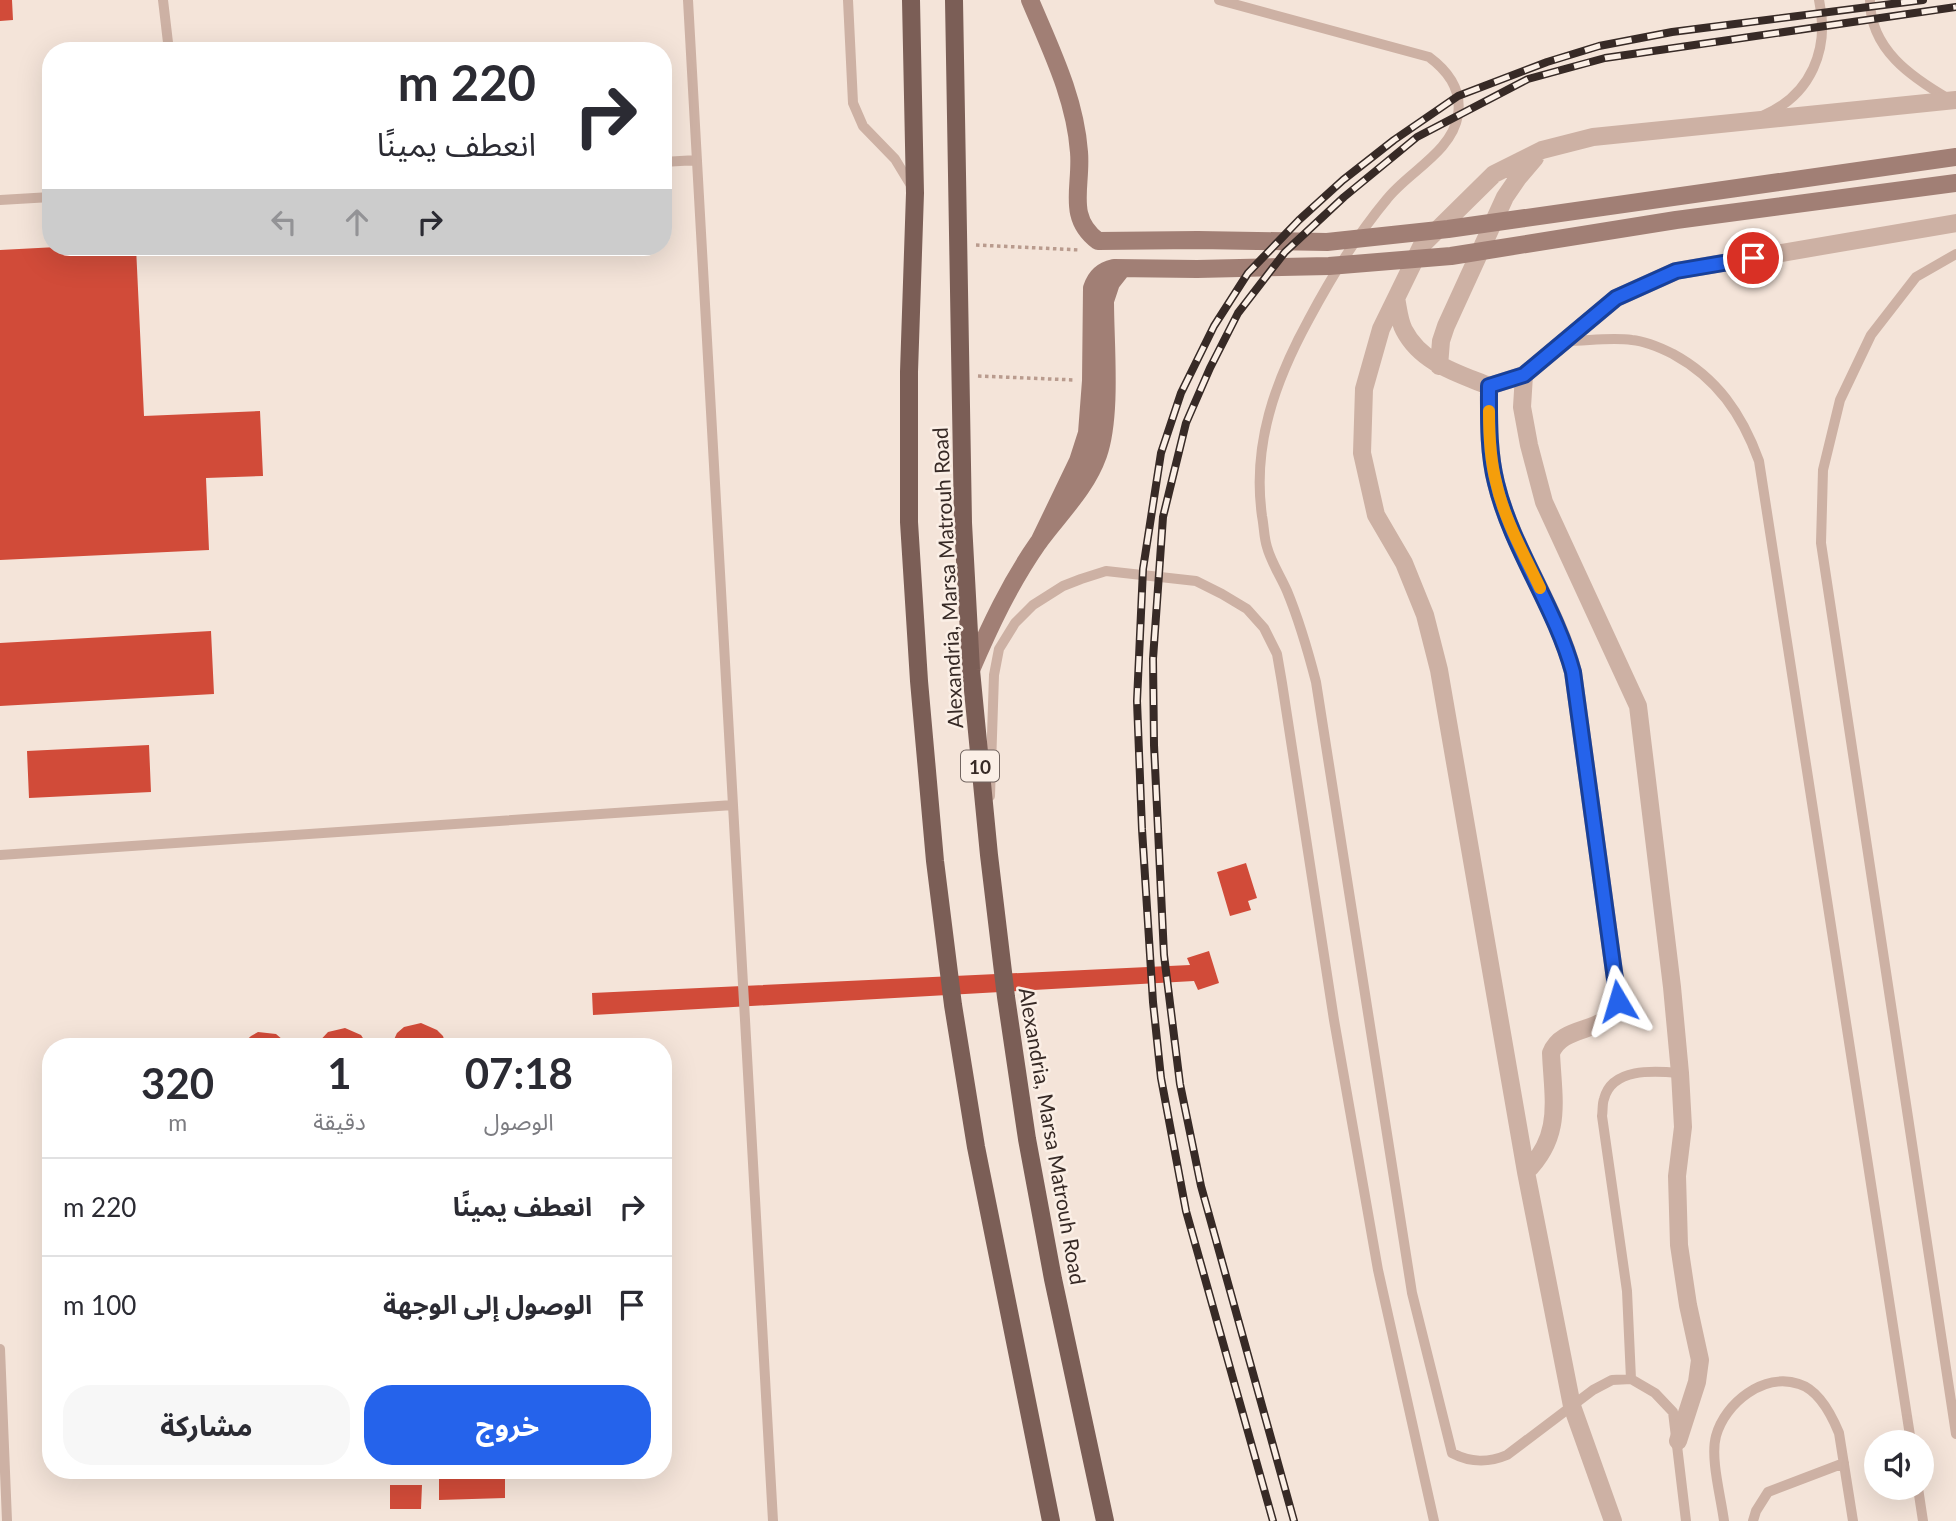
<!DOCTYPE html>
<html lang="ar">
<head>
<meta charset="utf-8">
<style>
	:root { --surface:#fff; --page:#f7f7f7; --text:#2b2b33; --muted:#7c7c81; --line:#e1e1e2; --accent:#2563eb }
	body { margin:0; font-family:Lato,"Noto Sans Arabic",sans-serif; background:var(--page); color:var(--text); direction:rtl; height:100vh; display:flex; flex-direction:column; font-size:26px; white-space:nowrap }
	* { box-sizing:border-box; margin:0 }
	p { font-size:23px; color:var(--muted) }
	.icon { flex:none; width:38px; height:38px; fill:none; stroke:currentColor; stroke-width:2; stroke-linecap:round; stroke-linejoin:round }
	.map { position:relative; flex:1; overflow:hidden; direction:ltr }
	.panel { position:absolute; left:42px; top:1038px; width:630px; height:441px; display:flex; flex-direction:column; background:var(--surface); border-radius:28px; box-shadow:0 7px 28px #0002; direction:rtl }
	.panel>* { flex:none }
	.guide { position:absolute; left:42px; top:42px; width:630px; height:214px; border-radius:28px; box-shadow:0 7px 28px #0002; direction:rtl; background:#fff; color:var(--text); overflow:hidden }
	.controls { position:absolute; left:1864px; top:1430px; display:grid; gap:14px }
	.controls a { display:grid; place-items:center; width:70px; height:70px; border-radius:50%; background:var(--surface); box-shadow:0 7px 28px #0002; font-size:35px }
	.pin { position:absolute; display:grid; place-items:center; width:60px; height:60px; color:#fff; margin:-30px; border:4px solid #fff; border-radius:50%; box-shadow:0 2px 7px #0007 }
	.me { position:absolute; width:77px; margin:-38px; rotate:353deg; stroke-linejoin:round; filter:drop-shadow(0 0 5px #0008) }
	.turn { display:flex; align-items:center; gap:24px; height:147px; padding:0 21px; font-size:32px }
	.turn .icon { width:91px; height:91px; stroke-width:2.5 }
	.turn b { display:block; font-size:49px; line-height:60px }
	.lanes { display:flex; align-items:center; height:66px; padding:0 21px; background:#0003; justify-content:center; gap:35px; direction:ltr }
	.lanes .off { opacity:.35 }
	.eta { display:flex; justify-content:space-evenly; align-items:center; height:119px; text-align:center }
	.eta b { font-size:42px; font-weight:700; line-height:49px }
	.button { display:flex; gap:14px; margin-top:auto; padding:14px 21px }
	.button a { flex:1; height:80px; border-radius:28px; background:var(--accent); color:#fff; font-size:28px; font-weight:700; line-height:80px; text-align:center }
	.button a+a { background:var(--page); color:var(--text) }
	ul { padding:0; list-style:none }
	li { display:flex; align-items:center; gap:21px; height:98px; padding:0 21px; border-top:2px solid var(--line) }
	li div { flex:1 }
	li b { display:block; font-size:26px }
	li em { font-style:normal }
	.map>svg:first-child { display:block }
	.building { fill:#d14b39 }
	.lines { fill:none; stroke-linecap:round; stroke-linejoin:round }
	.path { stroke:#b99b8e; stroke-width:3.5; stroke-dasharray:3.5 3.5; stroke-linecap:butt }
	.lane { stroke:#cdb1a4; stroke-width:10 }
	.street { stroke:#cdb1a4; stroke-width:18 }
	.secondary { stroke:#a17f75; stroke-width:18 }
	.primary { stroke:#7b5e56; stroke-width:18 }
	.rail-casing { stroke:#372a26; stroke-width:8 }
	.rail { stroke:#fbefe6; stroke-width:5; stroke-dasharray:16; stroke-linecap:butt }
	.route-casing { stroke:#184099; stroke-width:18 }
	.route { stroke:#2563eb; stroke-width:12 }
	.slow { stroke:#f59e0b; stroke-width:12 }
	.labels { text-anchor:middle; dominant-baseline:central; stroke-width:5; stroke-linejoin:round; paint-order:stroke }
	.shield { fill:#fbefe6; stroke:#726560; stroke-width:2 }
	.shield-label { font-size:19px; font-weight:bold; fill:#372a26 }
	.street-label { font-size:21px; fill:#372a26; stroke:#fbefe6 }
</style>
</head>
<body>
<div class="map">
<svg width="1956" height="1521" viewBox="0 0 1956 1521">
	<rect width="100%" height="100%" fill="#f4e4d9"/>
	<path class="building" d="M0 0H12L13 20 0 21Z
		M57 247H136L144 416 260 411 263 476 206 478 209 550 0 560V250Z
		M211 631 214 694 0 706V643Z
		M149 745 151 792 29 798 27 751Z
		M1246 863 1257 898 1248 901 1251 910 1230 916 1217 872Z
		M1209 951 1219 983 1198 990 1194 981 593 1015 592 993 1190 965 1187 958Z
		M421 1023 437 1030 443 1036 446 1046H391L397 1033 404 1027Z
		M345 1028 361 1035 368 1046H315L328 1032Z
		M258 1032 276 1034 290 1046H240L251 1036Z
		M439 1470H505V1498L439 1500Z
		M390 1485H422L421 1509H390Z"/>
	<g class="lines">
		<path class="path" d="M976 245 1080 250
			M978 376 1075 380"/>
		<path class="lane" d="M163 0 169 51
			M688 0 773 1521
			M848 0 853 103 863 126 895 159 912 187
			M1219 0 1429 57C1448 71 1462 90 1458 115 1452 152 1408 172 1387 199 1356 236 1332 276 1309 319 1275 381 1252 445 1262 516 1264 526 1264 538 1267 547 1271 562 1281 577 1287 591 1299 620 1308 651 1316 682L1412 1293 1452 1453C1471 1463 1488 1463 1507 1455L1593 1390 1612 1380 1631 1379 1655 1393 1673 1412 1686 1521
			M1870 0C1870 49 1911 77 1949 99
			M1764 115C1811 95 1830 49 1819 0
			M663 162 697 160
			M0 200 51 197
			M1956 254 1916 277 1871 335 1840 400 1823 470 1821 543 1956 1434
			M1566 341C1587 341 1611 337 1632 340 1645 341 1661 348 1673 354 1717 378 1742 414 1759 461L1911 1442
			M990 796 994 675 999 649 1015 623 1033 605 1063 586 1081 579 1106 571 1196 581 1222 594 1247 609 1264 628 1277 654 1282 683 1334 1020 1378 1270 1434 1521
			M0 855 733 805
			M0 1349 7 1521
			M1631 1379 1627 1291 1602 1116C1603 1111 1602 1104 1604 1099 1612 1067 1655 1071 1680 1073
			M1918 1488 1923 1521
			M1724 1521C1721 1497 1710 1458 1716 1436 1725 1403 1764 1372 1799 1384 1819 1390 1832 1416 1839 1433L1853 1521
			M1753 1521 1756 1511 1768 1492 1844 1463"/>
		<path class="street" d="M1396 298C1398 307 1399 321 1404 330 1421 363 1457 373 1489 386L1524 375 1616 298 1676 271 1956 223
			M1439 366 1441 341 1446 326 1505 197 1518 178 1535 158
			M1524 375 1522 407 1529 445 1544 502 1638 706 1672 987 1680 1073 1683 1127 1677 1176 1679 1245 1688 1305 1700 1360 1697 1382 1678 1441
			M1489 386C1489 418 1488 451 1496 483 1512 549 1556 606 1573 672L1618 1001C1610 1036 1563 1022 1551 1053 1553 1100 1563 1135 1526 1172
			M1613 1521 1572 1406 1526 1172 1439 670 1425 615 1404 563 1376 515 1362 453 1364 389 1381 329 1422 245 1494 174 1542 150 1593 137 1956 100"/>
		<path class="secondary" d="M1030 0C1051 50 1075 98 1079 152 1082 187 1066 217 1098 241L1198 240 1327 242 1448 229 1956 157
			M1039 542 1078 461 1087 433 1091 381 1092 288C1096 276 1102 271 1114 268L1197 269 1329 266 1451 256 1676 220 1956 183
			M971 670C990 626 1010 583 1038 543 1059 514 1086 489 1098 455 1112 415 1105 345 1105 301L1111 283 1122 269"/>
		<path class="primary" d="M911 0 915 193 909 372V522L919 681 935 861 953 1005 976 1147 1051 1521
			M954 0 963 523 971 670 989 855 1006 997 1027 1139 1053 1279 1105 1521"/>
		<g class="rail-casing">
			<path id="rail" d="M1273 1521 1186 1211 1161 1078 1153 1002 1142 829 1137 701 1143 569 1161 453 1181 393 1214 326 1248 273 1299 220 1343 180 1394 140 1458 96 1547 62 1599 46 1672 32 1923 0
				M1294 1521 1201 1186 1180 1084 1164 955 1154 745 1153 659 1163 517 1186 423 1210 368 1238 313 1285 252 1344 197 1417 137 1528 79 1605 58 1956 7"/>
		</g>
		<use href="#rail" class="rail"/>
	</g>
	<g class="lines">
		<g class="route-casing">
			<path id="route" d="M1618 1001 1573 672C1555 606 1512 549 1496 483 1488 451 1489 418 1489 386L1524 375 1616 298 1676 271 1753 258"/>
		</g>
		<use href="#route" class="route"/>
		<path class="slow" d="M1489 411C1489 435 1490 459 1496 482 1504 519 1524 554 1540 588"/>
	</g>
	<g class="labels">
		<rect class="shield" x="961" y="750.5" width="38" height="31" rx="5"/>
		<g class="shield-label">
			<text x="980" y="766">10</text>
		</g>
		<g class="street-label">
			<text transform="translate(947 578) rotate(-93)">Alexandria, Marsa Matrouh Road</text>
			<text transform="translate(1053 1136) rotate(80)">Alexandria, Marsa Matrouh Road</text>
		</g>
	</g>
</svg>
<div class="controls">
<a><svg class="icon" aria-label="sound" viewBox="0 0 24 24"><path d="M4 9h4l5-4v14l-5-4H4zM17 9q2 3 0 6"/></svg></a>
</div>
<div class="pin" style="left:1753px;top:258px;background:#d93025"><svg class="icon" aria-label="arrive" viewBox="0 0 24 24"><path d="M6 21V4h12l-3 4 3 4H6"/></svg></div>
<svg class="me" style="left:1618px;top:1001px" viewBox="-20 -20 40 40"><path d="M0-17L14 15 0 8-14 15z" fill="#2563eb" stroke="#fff" stroke-width="4"/></svg>
<div class="guide">
<div class="turn"><svg class="icon" aria-label="right" viewBox="0 0 24 24"><path d="M7 20v-9h11M14 6l5 5-5 5"/></svg><div><b>220 m</b>انعطف يمينًا</div></div>
<div class="lanes"><svg class="icon off" aria-label="left" viewBox="0 0 24 24"><path d="M17 20v-9H6M10 6l-5 5 5 5"/></svg><svg class="icon off" aria-label="ahead" viewBox="0 0 24 24"><path d="M12 20V5M6 11l6-6 6 6"/></svg><svg class="icon" aria-label="right" viewBox="0 0 24 24"><path d="M7 20v-9h11M14 6l5 5-5 5"/></svg></div>
</div>
<section class="panel">
<div class="eta">
<div><b>07:18</b><p>الوصول</p></div>
<div><b>1</b><p>دقيقة</p></div>
<div><b>320</b><p>m</p></div>
</div>
<ul>
<li><svg class="icon" aria-label="right" viewBox="0 0 24 24"><path d="M7 20v-9h11M14 6l5 5-5 5"/></svg><div><b>انعطف يمينًا</b></div><em>220 m</em></li>
<li><svg class="icon" aria-label="arrive" viewBox="0 0 24 24"><path d="M6 21V4h12l-3 4 3 4H6"/></svg><div><b>الوصول إلى الوجهة</b></div><em>100 m</em></li>
</ul>
<div class="button"><a>خروج</a><a>مشاركة</a></div>
</section>
</div>
</body>
</html>
